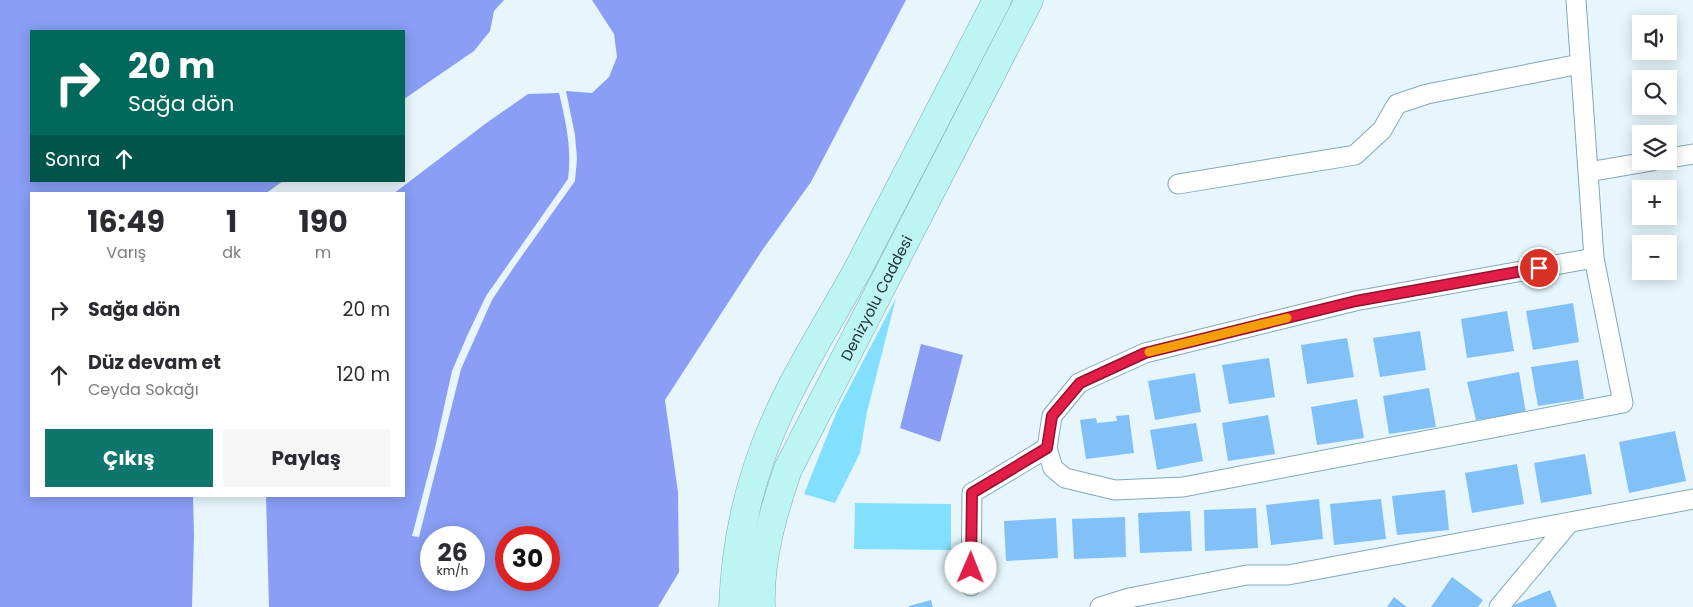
<!DOCTYPE html>
<html lang="tr">
<head>
<meta charset="utf-8">
<style>
	:root { --surface:#fff; --page:#f7f7f7; --text:#2b2b33; --muted:#7c7c81; --accent:#0f766e }
	body { margin:0; font-family:Poppins,sans-serif; background:var(--page); color:var(--text); height:100vh; display:flex; flex-direction:column; font-size:19px; white-space:nowrap }
	* { box-sizing:border-box; margin:0 }
	p { font-size:16px; color:var(--muted) }
	.icon { flex:none; width:28px; height:28px; fill:none; stroke:currentColor; stroke-width:2; stroke-linecap:round; stroke-linejoin:round }
	.map { position:relative; flex:1; overflow:hidden }
	.side { position:absolute; left:30px; top:192px; width:375px; height:305px; display:flex; flex-direction:column; background:var(--surface); border-radius:0px; box-shadow:0 2px 12px #0003 }
	.side>* { flex:none }
	.top-card { position:absolute; left:30px; top:30px; width:375px; height:152px; border-radius:0px; box-shadow:0 2px 12px #0003; background:#00695c; color:#fff; overflow:hidden }
	.fabs { position:absolute; left:1632px; top:15px; display:grid; gap:10px }
	.fabs a { display:grid; place-items:center; width:45px; height:45px; border-radius:0px; background:var(--surface); box-shadow:0 2px 12px #0003; font-size:25px }
	.speed { position:absolute; left:420px; top:526px; display:flex; gap:10px; font-size:25px; font-weight:700; text-align:center }
	.speed>* { display:grid; place-content:center; width:65px; height:65px; border-radius:50%; background:var(--surface); box-shadow:0 2px 12px #0003; line-height:1 }
	.speed small { font-size:12px; font-weight:400 }
	.speed .limit { border:8px solid #d22; background:#fff; color:#111 }
	.pin { position:absolute; display:grid; place-items:center; width:42px; height:42px; color:#fff; margin:-21px; border:2px solid #fff; border-radius:50%; box-shadow:0 1px 5px #0007 }
	.me { position:absolute; width:55px; margin:-28px; rotate:1deg; stroke-linejoin:round; filter:drop-shadow(0 0 4px #0008) }
	.turn { display:flex; align-items:center; gap:18px; height:105px; padding:0 15px; font-size:22px }
	.turn .icon { width:65px; height:65px; stroke-width:2.5 }
	.turn b { display:block; font-size:35px; line-height:42px }
	.then { display:flex; align-items:center; height:48px; padding:0 15px; background:#0003; gap:10px; font-size:19px }
	.eta { display:flex; justify-content:space-evenly; align-items:center; height:85px; text-align:center }
	.eta b { font-size:30px; font-weight:700; line-height:35px }
	.cta { display:flex; gap:10px; margin-top:auto; padding:10px 15px }
	.cta a { flex:1; height:58px; border-radius:0px; background:var(--accent); color:#fff; font-size:20px; font-weight:700; line-height:58px; text-align:center }
	.cta a+a { background:var(--page); color:var(--text) }
	ul { padding:0; list-style:none }
	li { display:flex; align-items:center; gap:15px; height:65px; padding:0 15px }
	li div { flex:1 }
	li b { display:block; font-size:19px }
	li em { font-style:normal }
	.map>svg:first-child { display:block }
	.green { fill:#82e0fe }
	.water { fill:#899ef4; fill-rule:evenodd }
	.building { fill:#82c0f8 }
	.lines { fill:none; stroke-linecap:round; stroke-linejoin:round }
	.street-casing { stroke:#81aab8; stroke-width:21 }
	.secondary-casing { stroke:#81aab8; stroke-width:29 }
	.street { stroke:#fff; stroke-width:19 }
	.secondary { stroke:#bdf5f5; stroke-width:28 }
	.route-casing { stroke:#92132f; stroke-width:12 }
	.route { stroke:#e11d48; stroke-width:9 }
	.slow { stroke:#f59e0b; stroke-width:9 }
	.labels { text-anchor:middle; dominant-baseline:central; stroke-width:4; stroke-linejoin:round; paint-order:stroke }
	.street-label { font-size:15px; fill:#223339; stroke:#fff }
</style>
</head>
<body>
<div class="map">
<svg width="1693" height="607" viewBox="0 0 1693 607">
	<rect width="100%" height="100%" fill="#e6f6fc"/>
	<path class="green" d="M896 298 867 412 860 453 835 503 804 494 837 411Z
		M855 503 951 504V550L854 549Z"/>
	<path class="water" d="M0 0H504L494 11 490 31 474 51 404 99V31H31V181H283L265 194H31V496H193L194 536 192 607H0Z
		M592 0H906L811 182 761 252 665 400 678 492 679 572 658 607H269L266 496H404V194H393L485 124 528 94 559 93C566 122 572 150 568 179L486 296 467 336 452 371 435 448 412 536 419 537 461 369 492 300 514 267 575 181 577 159 575 135 566 91 592 93 609 77 617 57 614 34ZM431 538H474V580H431ZM506 538H549V580H506Z
		M921 344 963 355 940 442 900 428Z"/>
	<path class="building" d="M1573 303 1579 342 1533 350 1526 311Z
		M1507 311 1514 351 1467 358 1461 319Z
		M1420 331 1426 370 1380 377 1373 338Z
		M1347 338 1354 377 1307 384 1301 345Z
		M1269 358 1275 397 1229 404 1222 365Z
		M1578 360 1584 399 1538 406 1531 367Z
		M1519 372 1526 413 1476 420 1467 382Z
		M1195 373 1201 412 1155 420 1148 381Z
		M1429 388 1436 427 1389 434 1383 396Z
		M1357 399 1364 438 1317 445 1311 407Z
		M1129 415 1134 453 1086 459 1080 420 1096 418 1097 423 1117 421 1116 416Z
		M1268 415 1275 454 1228 461 1222 423Z
		M1196 423 1203 461 1157 470 1150 430Z
		M1675 431 1686 481 1629 493 1619 442Z
		M1585 454 1592 494 1541 503 1534 463Z
		M1517 464 1524 504 1472 513 1465 473Z
		M1445 490 1449 530 1397 535 1392 496Z
		M1319 499 1323 539 1271 545 1266 505Z
		M1381 499 1386 539 1334 545 1330 504Z
		M1256 508 1258 548 1205 551 1204 510Z
		M1190 511 1192 551 1140 553 1138 513Z
		M1125 517 1126 557 1074 559 1072 519Z
		M1056 518 1058 558 1006 561 1004 521Z
		M1452 577 1483 600 1478 607H1431Z
		M1550 590 1557 607H1509Z
		M1394 597 1407 607H1387Z
		M931 600 933 607H909V606Z"/>
	<g class="lines">
		<g class="street-casing">
			<path id="street" d="M1576 0 1594 258 1623 403 1183 487 1115 490 1065 478 1053 468 1047 448 1052 416 1079 383 1145 353 1355 301 1594 258
				M1669 158 1693 154
				M1588 172 1652 161
				M1178 184 1355 155 1382 130 1397 104 1427 94 1580 64
				M971 586 972 493 1047 448
				M1100 607 1129 598 1247 575H1288L1693 499
				M1499 607 1570 522"/>
		</g>
		<g class="secondary-casing">
			<g id="secondary">
				<path d="M733 607C735 551 746 494 767 441 791 379 829 323 860 265 906 177 951 88 997 0"/>
				<path id="s1" d="M761 607C759 560 773 513 788 469L1029 0"/>
			</g>
		</g>
		<use href="#street" class="street"/>
		<use href="#secondary" class="secondary"/>
	</g>
	<g class="lines">
		<g class="route-casing">
			<path id="route" d="M971 568 972 493 1047 448 1052 416 1080 383 1145 353 1356 301 1539 268"/>
		</g>
		<use href="#route" class="route"/>
		<path class="slow" d="M1149 352 1287 318"/>
	</g>
	<g class="labels">
		<g class="street-label">
			<text stroke="none"><textPath href="#s1" startOffset="334">Denizyolu Caddesi</textPath></text>
		</g>
	</g>
</svg>
<div class="fabs">
<a><svg class="icon" aria-label="sound" viewBox="0 0 24 24"><path d="M4 9h4l5-4v14l-5-4H4zM17 9q2 3 0 6"/></svg></a>
<a><svg class="icon" aria-label="search" viewBox="0 0 24 24"><circle cx="10" cy="10" r="6"/><path d="M15 15l6 6"/></svg></a>
<a><svg class="icon" aria-label="layers" viewBox="0 0 24 24"><path d="M12 4l9 5-9 5-9-5zM3 14l9 5 9-5"/></svg></a>
<a>+</a>
<a>−</a>
</div>
<div class="speed"><div>26<small>km/h</small></div><div class="limit">30</div></div>
<div class="pin" style="left:1539px;top:268px;background:#d93025"><svg class="icon" aria-label="arrive" viewBox="0 0 24 24"><path d="M6 21V4h12l-3 4 3 4H6"/></svg></div>
<svg class="me" style="left:971px;top:568px" viewBox="-20 -20 40 40"><circle r="19" fill="#fff"/><path d="M0-13L10 11 0 6-10 11z" fill="#e11d48"/></svg>
<div class="top-card">
<div class="turn"><svg class="icon" aria-label="right" viewBox="0 0 24 24"><path d="M7 20v-9h11M14 6l5 5-5 5"/></svg><div><b>20 m</b>Sağa dön</div></div>
<div class="then">Sonra<svg class="icon" aria-label="ahead" viewBox="0 0 24 24"><path d="M12 20V5M6 11l6-6 6 6"/></svg></div>
</div>
<section class="side">
<div class="eta">
<div><b>16:49</b><p>Varış</p></div>
<div><b>1</b><p>dk</p></div>
<div><b>190</b><p>m</p></div>
</div>
<ul>
<li><svg class="icon" aria-label="right" viewBox="0 0 24 24"><path d="M7 20v-9h11M14 6l5 5-5 5"/></svg><div><b>Sağa dön</b></div><em>20 m</em></li>
<li><svg class="icon" aria-label="ahead" viewBox="0 0 24 24"><path d="M12 20V5M6 11l6-6 6 6"/></svg><div><b>Düz devam et</b><p>Ceyda Sokağı</p></div><em>120 m</em></li>
</ul>
<div class="cta"><a>Çıkış</a><a>Paylaş</a></div>
</section>
</div>
</body>
</html>
